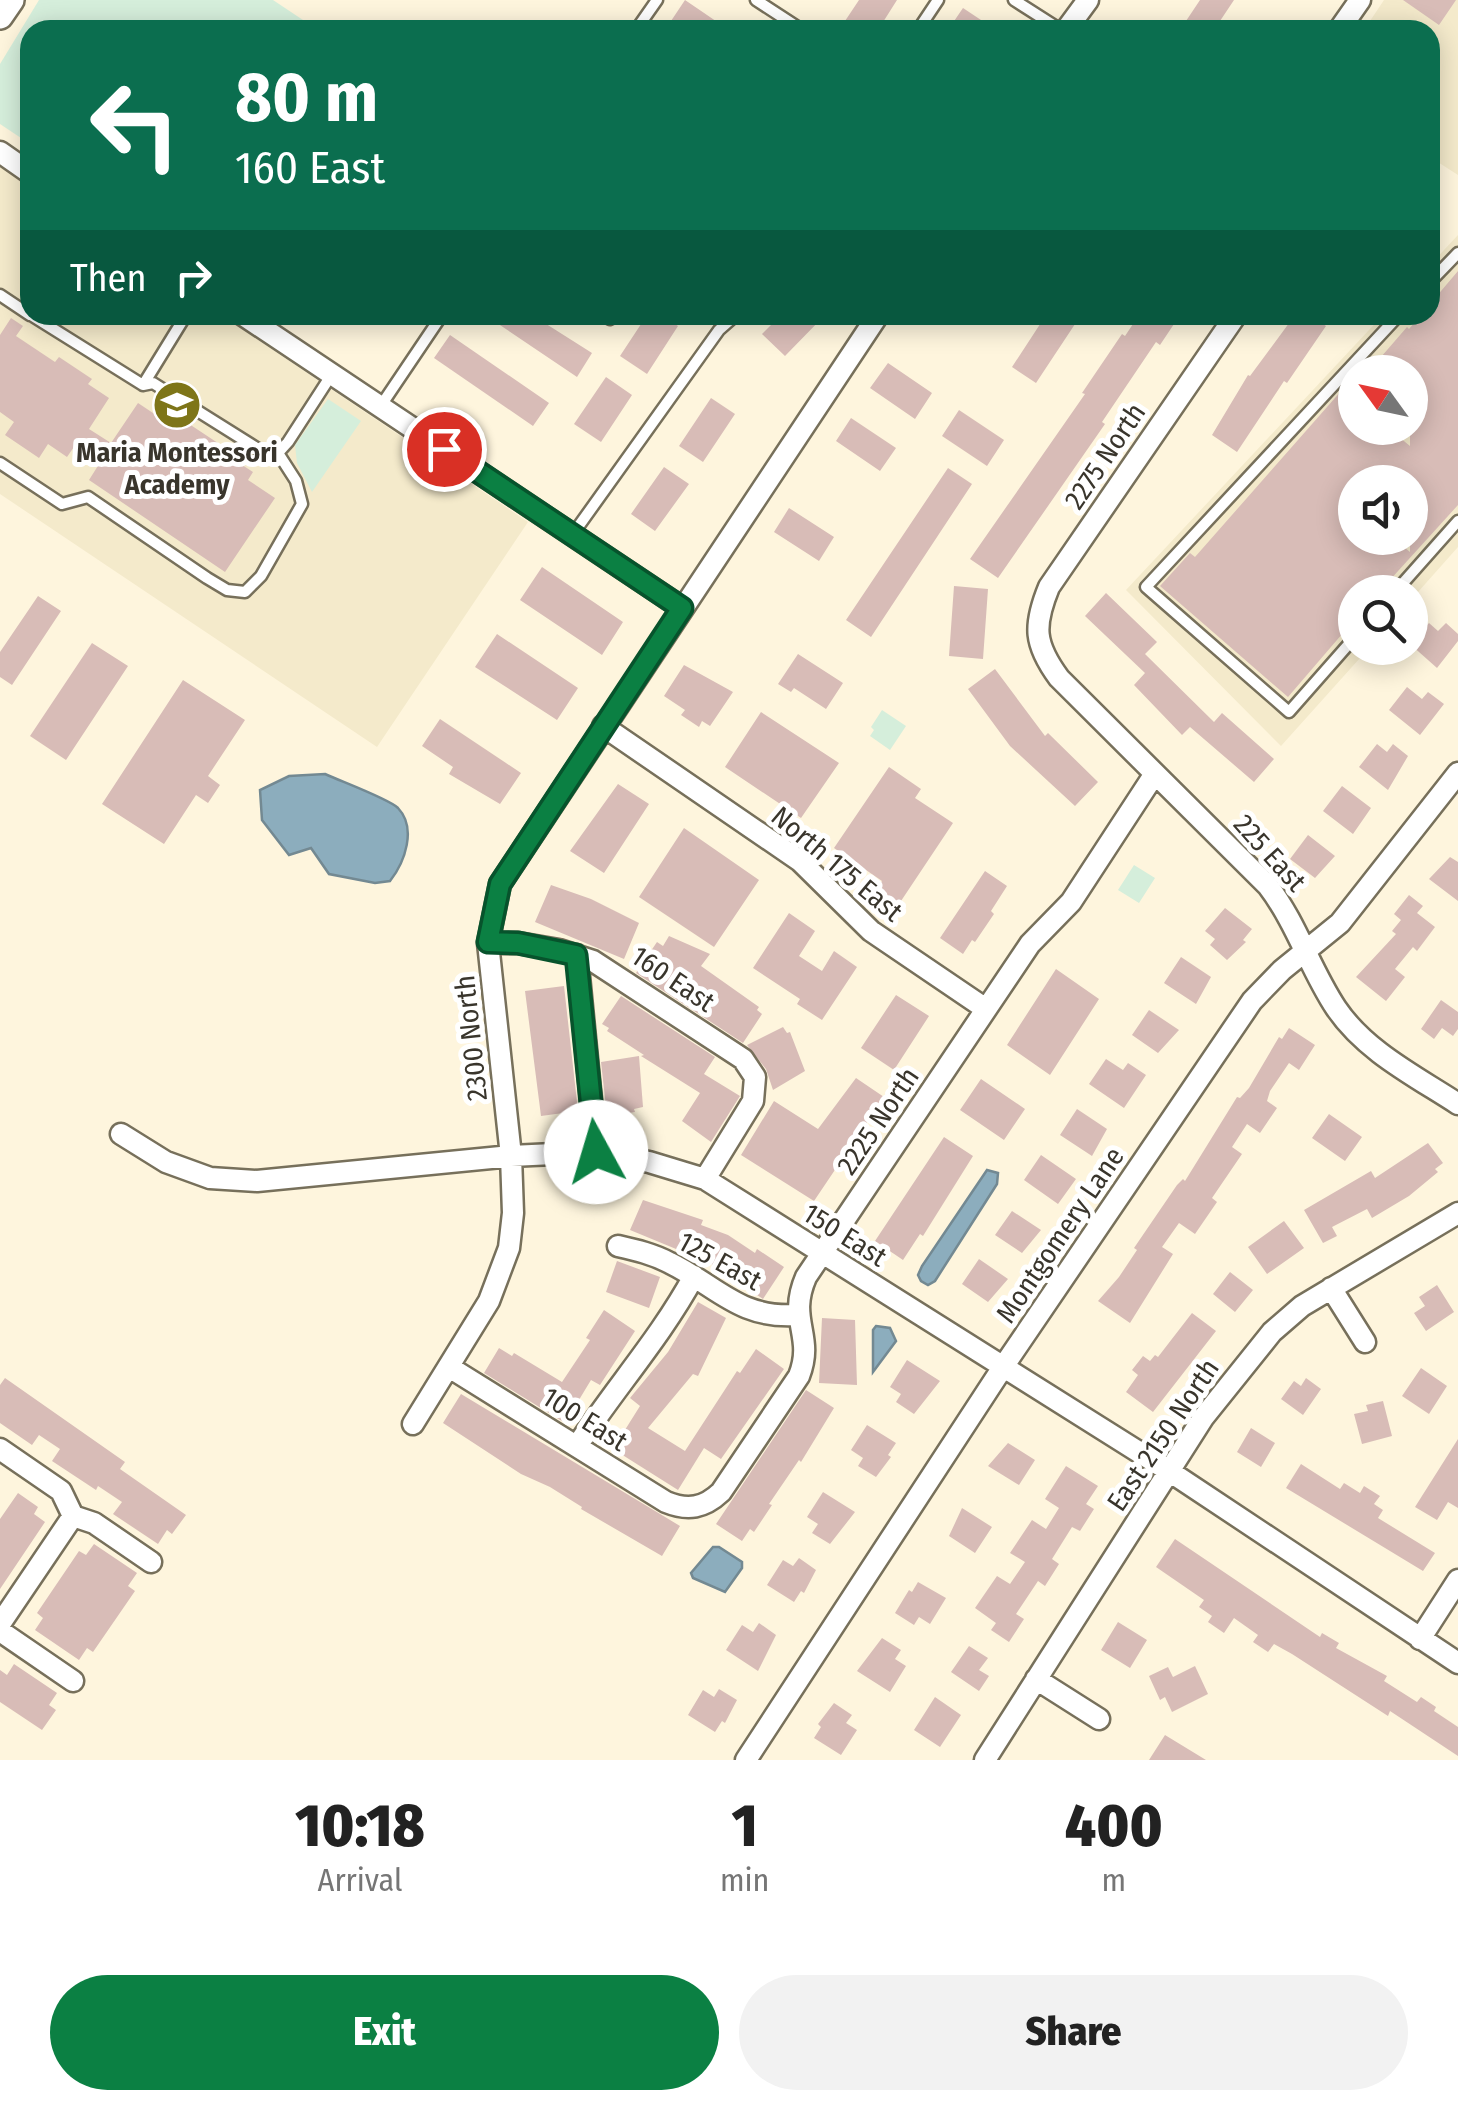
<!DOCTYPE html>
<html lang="en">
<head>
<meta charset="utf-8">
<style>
	:root { --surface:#fff; --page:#f2f2f2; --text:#222; --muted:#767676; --accent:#0b8043 }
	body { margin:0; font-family:"Fira Sans Condensed",sans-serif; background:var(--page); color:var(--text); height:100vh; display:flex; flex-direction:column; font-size:38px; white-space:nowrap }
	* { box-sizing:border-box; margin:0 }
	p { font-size:32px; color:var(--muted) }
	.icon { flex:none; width:55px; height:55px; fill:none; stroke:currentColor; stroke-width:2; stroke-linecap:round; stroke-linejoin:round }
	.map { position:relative; height:1760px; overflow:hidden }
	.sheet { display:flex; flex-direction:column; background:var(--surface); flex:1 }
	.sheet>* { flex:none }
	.banner { position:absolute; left:20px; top:20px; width:1420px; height:305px; border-radius:30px; box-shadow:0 5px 25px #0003; background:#0b6e4f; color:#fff; overflow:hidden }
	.needle { width:65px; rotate:303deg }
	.buttons { position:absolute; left:1338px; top:355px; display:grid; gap:20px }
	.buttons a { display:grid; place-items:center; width:90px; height:90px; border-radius:50%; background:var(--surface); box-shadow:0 5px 25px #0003; font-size:50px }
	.pin { position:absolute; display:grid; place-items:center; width:85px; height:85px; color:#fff; margin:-42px; border:5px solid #fff; border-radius:50%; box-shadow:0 2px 10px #0007 }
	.me { position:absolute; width:110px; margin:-55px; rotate:354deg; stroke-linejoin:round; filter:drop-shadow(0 0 8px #0008) }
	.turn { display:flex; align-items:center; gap:35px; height:210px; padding:0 50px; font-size:45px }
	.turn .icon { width:130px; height:130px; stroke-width:2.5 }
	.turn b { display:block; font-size:70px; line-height:85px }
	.then { display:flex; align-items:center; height:95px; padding:0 50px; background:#0003; gap:20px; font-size:38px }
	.eta { display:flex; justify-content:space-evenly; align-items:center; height:170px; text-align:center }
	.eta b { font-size:60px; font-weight:800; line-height:70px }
	.action { display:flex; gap:20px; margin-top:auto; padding:20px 50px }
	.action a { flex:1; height:115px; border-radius:60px; background:var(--accent); color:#fff; font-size:40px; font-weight:800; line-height:115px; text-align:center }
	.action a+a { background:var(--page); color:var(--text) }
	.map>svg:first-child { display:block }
	.built { fill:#f4eacb; fill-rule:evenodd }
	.green { fill:#d5eedb }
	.water { fill:#8cadbd; stroke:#738992; stroke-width:2.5 }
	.building { fill:#d8bcb7; fill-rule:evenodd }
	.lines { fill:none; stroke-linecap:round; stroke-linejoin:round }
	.service-casing { stroke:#77705b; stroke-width:15 }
	.minor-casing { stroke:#77705b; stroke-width:25 }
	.tertiary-casing { stroke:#77705b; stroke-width:30 }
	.service { stroke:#fff; stroke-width:10 }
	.minor { stroke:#fff; stroke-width:20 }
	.tertiary { stroke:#fff; stroke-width:25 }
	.route-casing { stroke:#07532c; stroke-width:25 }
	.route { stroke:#0b8043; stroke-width:18 }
	.labels { text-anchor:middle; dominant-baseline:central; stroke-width:10; stroke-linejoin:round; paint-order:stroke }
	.poi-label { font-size:28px; font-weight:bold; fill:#39352c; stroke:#fff }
	.street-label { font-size:28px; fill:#39352c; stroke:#fff }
</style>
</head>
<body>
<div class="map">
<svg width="1458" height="1760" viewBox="0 0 1458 1760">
	<rect width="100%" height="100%" fill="#fef5dd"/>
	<path class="built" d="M1384 0H1458V175L1430 157V30H1364Z
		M0 166 30 186V315H221L528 522 377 747 0 494Z
		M1458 235V547L1410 601V592H1355V648H1369L1281 746 1126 590 1383 315H1430V265ZM1355 372H1410V428H1355ZM1355 482H1410V538H1355Z"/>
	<path class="green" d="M39 0H273L318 30H30V144L0 124V64Z
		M328 399 361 421 312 492 297 463 295 445Z
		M882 710 906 726 890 750 870 736 874 730 871 727Z
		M1134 865 1155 878 1139 903 1118 890Z"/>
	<path class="water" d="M325 774C340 781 389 799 398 808 417 828 405 862 390 881L375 883 329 874 311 848 289 855 262 820 260 790 289 776Z
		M987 1170 998 1173 997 1184 935 1281 928 1285 921 1281 918 1275 922 1266Z
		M876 1326 890 1328 896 1341 873 1372V1330Z
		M713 1547H719L742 1562V1568L725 1592 693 1578 691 1573Z"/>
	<path class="building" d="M685 0 729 30H678L669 24Z
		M859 0H897L878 30H839Z
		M1200 0H1234L1214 30H1180Z
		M1403 0H1456L1439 25Z
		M963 8 996 30H948Z
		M1458 271V505L1379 592H1355V619L1288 697 1160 586 1190 553 1195 557 1342 390 1355 400V428H1388L1410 446V372H1368L1407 327 1409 329 1421 315H1430V304ZM1355 482H1410V552L1393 538H1355Z
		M485 315H532L592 353 577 377Z
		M647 315H661L678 326 647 374 620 356Z
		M781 315H825L785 356 762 334Z
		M1046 315H1081L1036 383 1012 367Z
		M1139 315H1180L1160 345 1156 342 1102 422 1105 424 998 578 970 559 1085 394 1082 393 1122 334 1125 336Z
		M1295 315H1309L1326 326 1287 383 1284 381 1237 452 1212 435 1248 375 1250 376Z
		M11 318 23 326 16 336 55 362 59 357 92 379 88 384 109 398 89 429 111 443 138 403 162 419 168 410 242 459 239 463 253 472 248 480 275 498 225 572 89 480 101 461 76 444 67 457 48 444 39 458 5 435 14 422 0 412V335Z
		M450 335 549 403 533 426 434 358Z
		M888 363 932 393 915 419 870 388Z
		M606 377 632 395 601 442 574 424Z
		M711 398 735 414 703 462 679 446Z
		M959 410 1004 440 987 466 942 436Z
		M851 418 896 448 880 471 836 441Z
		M664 467 689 484 655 531 631 514Z
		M948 468 972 484 871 637 846 620Z
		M789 508 834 537 819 561 774 532Z
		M542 567 623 622 602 655 520 600Z
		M954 586 988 589 983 659 949 656Z
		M1106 593 1157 642 1145 654 1214 722 1222 713 1274 759 1254 782 1190 727 1182 735 1134 685 1145 673 1085 616Z
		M38 596 61 611 12 685 0 677V652Z
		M1429 623 1438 631 1446 623 1458 634V641L1437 668 1410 644Z
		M497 634 578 688 557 720 475 667Z
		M92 643 128 666 66 760 30 736Z
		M798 654 843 683 826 709 794 688 791 692 778 684Z
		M684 665 733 692 710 726 702 721 699 727 681 715 685 710 664 696Z
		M995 669 1045 736 1048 733 1098 782 1075 806 1010 746 968 689Z
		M183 680 245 720 208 776 220 785 208 803 196 795 164 844 102 804Z
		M1407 687 1422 699 1428 692 1444 704 1420 735 1389 710Z
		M761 712 839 763 801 818 725 767Z
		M440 719 521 773 500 804 449 774 453 767 422 746Z
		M1377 744 1387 752 1393 744 1408 756 1388 790 1359 767Z
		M889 767 921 789 915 798 953 823 899 904 877 889 882 881 834 848Z
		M618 784 649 804 604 873 570 851Z
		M1342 786 1371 808 1353 834 1323 811Z
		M684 828 759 880 714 947 639 897Z
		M1308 835 1335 856 1315 878 1290 859Z
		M1450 857 1458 862V901L1429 879Z
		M985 871 1007 886 991 911 994 914 975 942 972 940 963 954 940 938Z
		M551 885 591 899 639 923 624 959 535 922Z
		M1409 895 1423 906 1417 913 1435 927 1417 951 1413 947 1395 969 1405 977 1386 1001 1356 977 1396 934 1392 931 1401 920 1394 914Z
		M1225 908 1252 929 1243 940 1246 942 1227 960 1210 945 1215 939 1205 931Z
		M789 913 815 931 799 956 822 971 834 951 857 967 822 1020 797 1004 800 999 753 968Z
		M669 936 710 954 701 966 759 1007 757 1010 762 1014 743 1043 636 973 657 942 663 946Z
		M1181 957 1211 977 1196 1004 1164 983Z
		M1056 969 1099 999 1050 1075 1007 1045Z
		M564 986 578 1111 541 1116 525 991Z
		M896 995 929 1016 894 1070 861 1048Z
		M621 996 715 1057 704 1074 740 1096 711 1142 682 1121 700 1093 641 1056 644 1055 607 1031 609 1028 602 1024Z
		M1441 1000 1458 1012V1029L1453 1036 1442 1028 1434 1039 1421 1029Z
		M1149 1010 1179 1030 1158 1053 1132 1035Z
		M783 1027 787 1033 790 1032 805 1071 773 1090 766 1069 747 1045Z
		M1289 1028 1315 1045 1299 1070 1289 1063 1270 1091 1267 1101 1277 1108 1260 1133 1247 1124 1232 1147 1242 1154 1212 1198 1217 1202 1195 1234 1179 1223 1162 1247 1173 1254 1130 1323 1098 1301 1119 1277 1137 1250 1134 1248 1177 1185 1183 1179 1185 1181 1237 1097 1240 1098 1249 1088 1279 1037 1282 1039Z
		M639 1056 643 1107 634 1109 635 1112 607 1116 601 1062Z
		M1106 1059 1123 1070 1128 1063 1146 1075 1124 1108 1089 1084Z
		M856 1078 884 1097 814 1201 741 1155 774 1101 818 1129Z
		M981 1079 1025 1109 1004 1140 960 1110Z
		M1077 1109 1107 1129 1092 1156 1060 1135Z
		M1329 1114 1362 1137 1345 1161 1312 1138Z
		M944 1137 973 1156 923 1236 920 1234 903 1260 875 1241Z
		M1428 1143 1443 1163 1435 1169 1438 1172 1409 1196 1372 1218 1367 1209 1332 1227 1337 1236 1323 1243 1304 1210 1371 1171 1375 1178Z
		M1041 1155 1076 1179 1058 1204 1024 1180Z
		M643 1200 703 1220 701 1225 728 1235 755 1253 757 1249 784 1267 763 1299 710 1263 630 1230Z
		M1012 1211 1041 1230 1022 1253 995 1235Z
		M1284 1221 1304 1248 1267 1274 1248 1247Z
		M979 1259 1008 1279 988 1302 962 1284Z
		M617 1261 660 1277 649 1308 606 1292Z
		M1230 1272 1253 1290 1235 1312 1213 1294Z
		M1437 1285 1454 1312 1426 1331 1414 1313 1425 1306 1419 1297Z
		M698 1302 726 1318 698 1376 693 1374 648 1428 685 1451 737 1371 740 1373 756 1349 784 1369 721 1459 704 1448 678 1490 613 1449 640 1406 630 1398 668 1352Z
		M604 1310 635 1331 600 1385 591 1380 565 1423 484 1373 499 1348 512 1356 514 1353 562 1382 590 1340 586 1338Z
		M1192 1313 1216 1331 1153 1412 1126 1392 1138 1375 1132 1370 1143 1356 1150 1361 1155 1355 1158 1357Z
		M822 1318 855 1320 857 1385 819 1383Z
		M907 1360 940 1381 914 1414 896 1402 901 1394 890 1387Z
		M1421 1368 1447 1386 1429 1414 1402 1396Z
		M5 1378 125 1462 120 1469 186 1515 172 1534 167 1530 158 1544 113 1514 122 1502 98 1486 96 1490 52 1461 60 1449 39 1435 32 1445 0 1423V1385Z
		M1306 1378 1321 1389 1303 1415 1281 1399 1294 1381 1301 1386Z
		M806 1390 834 1408 801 1462 799 1460 769 1504 772 1505 754 1532 750 1529 742 1541 716 1524Z
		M461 1394 680 1526 662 1556 581 1509 582 1507 550 1487 521 1474 443 1423Z
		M1383 1401 1392 1436 1362 1444 1354 1414 1368 1411 1366 1405Z
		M867 1425 896 1443 888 1455 891 1457 876 1477 858 1466 863 1458 851 1450Z
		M1251 1428 1275 1443 1261 1467 1237 1452Z
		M1458 1439V1508L1448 1502 1437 1520 1415 1507Z
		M1008 1443 1035 1460 1019 1485 988 1466Z
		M1301 1464 1340 1489 1344 1483 1360 1493 1364 1486 1380 1496 1374 1504 1383 1510 1378 1518 1435 1553 1423 1571 1286 1488Z
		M1066 1466 1098 1486 1086 1504 1094 1509 1080 1531 1072 1527 1052 1559 1059 1564 1045 1586 1038 1581 1016 1614 1024 1619 1009 1642 991 1630 996 1623 975 1608 997 1576 1010 1584 1025 1562 1010 1553 1032 1520 1046 1529 1059 1508 1045 1499Z
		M823 1492 855 1512 830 1544 812 1533 818 1524 807 1517Z
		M18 1493 38 1507 34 1514 45 1522 0 1589V1519Z
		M962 1508 992 1527 975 1553 949 1536Z
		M1175 1539 1320 1637 1322 1633 1339 1643 1336 1648 1387 1676 1384 1681 1417 1702 1421 1697 1436 1707 1434 1711 1458 1727V1756L1390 1711 1388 1716 1292 1654 1274 1644 1268 1652 1253 1642 1258 1635 1234 1618 1224 1633 1208 1622 1212 1616 1199 1607 1204 1600 1156 1567Z
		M94 1544 137 1573 128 1586 135 1591 93 1652 87 1648 79 1660 35 1630 43 1618 37 1613 79 1551 86 1555Z
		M799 1558 816 1570 804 1593 801 1591 794 1602 767 1585 783 1560 793 1566Z
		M918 1582 946 1598 930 1624 919 1617 914 1625 895 1613 909 1590 912 1592Z
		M1118 1622 1147 1640 1130 1668 1101 1650Z
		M759 1623 776 1635 758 1671 726 1650 742 1625 753 1632Z
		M882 1638 901 1650 895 1659 906 1666 890 1692 857 1671Z
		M969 1646 988 1658 979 1670 989 1676 979 1691 951 1672Z
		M14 1664 57 1693 49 1705 56 1710 42 1730 0 1702V1670L7 1675Z
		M1195 1666 1208 1694 1172 1712 1165 1697 1160 1700 1149 1676 1168 1667 1173 1677Z
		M719 1689 737 1700 725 1723 722 1721 715 1732 688 1715 703 1690 714 1697Z
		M935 1697 961 1715 940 1747 914 1730Z
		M834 1703 852 1715 846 1723 857 1730 841 1755 814 1738 821 1727 818 1724Z
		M1165 1735 1206 1760H1149Z"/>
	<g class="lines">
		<g class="service-casing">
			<path id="service" d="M756 0 802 30
				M1014 0 1061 30
				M636 30 657 0
				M918 30 938 0
				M1430 282 1458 253
				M0 295 30 315
				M31 315 143 385 153 383 266 454 278 453 288 442 332 374
				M603 315 610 319
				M143 385 186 315
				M380 407 442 315
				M0 463 62 504 88 497 207 578 227 590 245 592 261 576 302 504 296 481 278 453
				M573 534 719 330 736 315
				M1395 592 1458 521
				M1355 637 1289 712 1146 587 1399 315"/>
		</g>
		<g class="minor-casing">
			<path id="minor" d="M1066 30 1088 0
				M1339 30 1360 0
				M0 152 30 173
				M243 315 682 608
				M1236 315 1049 587C1033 626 1034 644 1059 678L1268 886C1297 924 1310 969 1336 1008 1365 1051 1415 1076 1458 1104
				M603 726 800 861 871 931 986 1009
				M488 943H518L559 950 593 961 743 1059 755 1077 753 1101 705 1179
				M577 955 596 1152
				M121 1134 166 1162 210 1178 257 1181 511 1156 596 1152 649 1162 705 1179 1169 1471 1458 1663
				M618 1246C636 1250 653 1254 670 1263 717 1286 739 1319 797 1315
				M1331 1288 1365 1342
				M449 1367 666 1502C688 1511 704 1508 721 1492L799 1376C815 1335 787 1321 806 1277L1030 944 1071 902 1154 775
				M413 1424 489 1301 509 1248 513 1213 511 1156 488 943 500 884 878 315
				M577 1446C615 1388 661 1337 694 1276
				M0 1449 61 1491 73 1516 94 1523 151 1562
				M0 1624 73 1516
				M0 1631 73 1681
				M1420 1639 1458 1580
				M1036 1679 1099 1719
				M746 1760 1003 1367 1252 1001 1282 970 1340 923 1458 773
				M985 1760 1203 1418 1272 1332 1302 1306 1458 1213"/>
		</g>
		<g class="tertiary-casing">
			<path id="tertiary" d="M0 16 11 0"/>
		</g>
		<use href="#service" class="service"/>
		<use href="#minor" class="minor"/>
		<use href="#tertiary" class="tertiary"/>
	</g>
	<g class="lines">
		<g class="route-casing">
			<path id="route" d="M444 449 682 608 500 884 488 942 518 943 576 955 596 1152"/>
		</g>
		<use href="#route" class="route"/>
	</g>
	<defs>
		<g id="school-disc" transform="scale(2.5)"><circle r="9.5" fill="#7e7518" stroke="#fff"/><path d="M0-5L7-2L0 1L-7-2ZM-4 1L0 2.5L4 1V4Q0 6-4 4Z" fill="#fff"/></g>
	</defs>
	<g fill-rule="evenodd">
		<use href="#school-disc" x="177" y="405"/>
	</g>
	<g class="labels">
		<g class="poi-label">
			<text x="177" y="452">Maria Montessori<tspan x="177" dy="32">Academy</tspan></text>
		</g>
		<g class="street-label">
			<text transform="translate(1105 456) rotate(-56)">2275 North</text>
			<text transform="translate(1270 853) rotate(48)">225 East</text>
			<text transform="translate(837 864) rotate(40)">North 175 East</text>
			<text transform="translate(673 979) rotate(34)">160 East</text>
			<text transform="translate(471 1038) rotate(-96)">2300 North</text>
			<text transform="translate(878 1121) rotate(-56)">2225 North</text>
			<text transform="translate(845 1235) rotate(32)">150 East</text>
			<text transform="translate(1060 1235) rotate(-56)">Montgomery Lane</text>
			<text transform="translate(720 1261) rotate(29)">125 East</text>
			<text transform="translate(585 1419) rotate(32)">100 East</text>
			<text transform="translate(1163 1435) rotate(-56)">East 2150 North</text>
		</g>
	</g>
</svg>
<div class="buttons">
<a><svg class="needle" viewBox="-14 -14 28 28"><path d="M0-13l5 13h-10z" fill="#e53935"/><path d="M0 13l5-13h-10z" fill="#767676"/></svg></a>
<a><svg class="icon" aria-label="sound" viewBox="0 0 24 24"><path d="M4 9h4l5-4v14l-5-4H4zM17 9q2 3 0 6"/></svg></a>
<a><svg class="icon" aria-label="search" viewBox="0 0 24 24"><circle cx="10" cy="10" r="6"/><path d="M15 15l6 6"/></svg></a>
</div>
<div class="pin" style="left:444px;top:449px;background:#d93025"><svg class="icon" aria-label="arrive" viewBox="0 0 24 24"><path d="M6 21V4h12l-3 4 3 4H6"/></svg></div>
<svg class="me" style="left:596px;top:1152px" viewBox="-20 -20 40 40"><circle r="19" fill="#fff"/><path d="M0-13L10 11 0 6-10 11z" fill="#0b8043"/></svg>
<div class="banner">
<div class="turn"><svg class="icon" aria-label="left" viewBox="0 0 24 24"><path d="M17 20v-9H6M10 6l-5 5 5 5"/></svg><div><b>80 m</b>160 East</div></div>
<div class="then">Then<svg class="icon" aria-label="right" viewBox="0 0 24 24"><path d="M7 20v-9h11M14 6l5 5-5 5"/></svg></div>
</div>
</div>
<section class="sheet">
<div class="eta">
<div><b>10:18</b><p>Arrival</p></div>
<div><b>1</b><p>min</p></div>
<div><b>400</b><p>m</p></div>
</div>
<div class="action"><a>Exit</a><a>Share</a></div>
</section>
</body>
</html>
